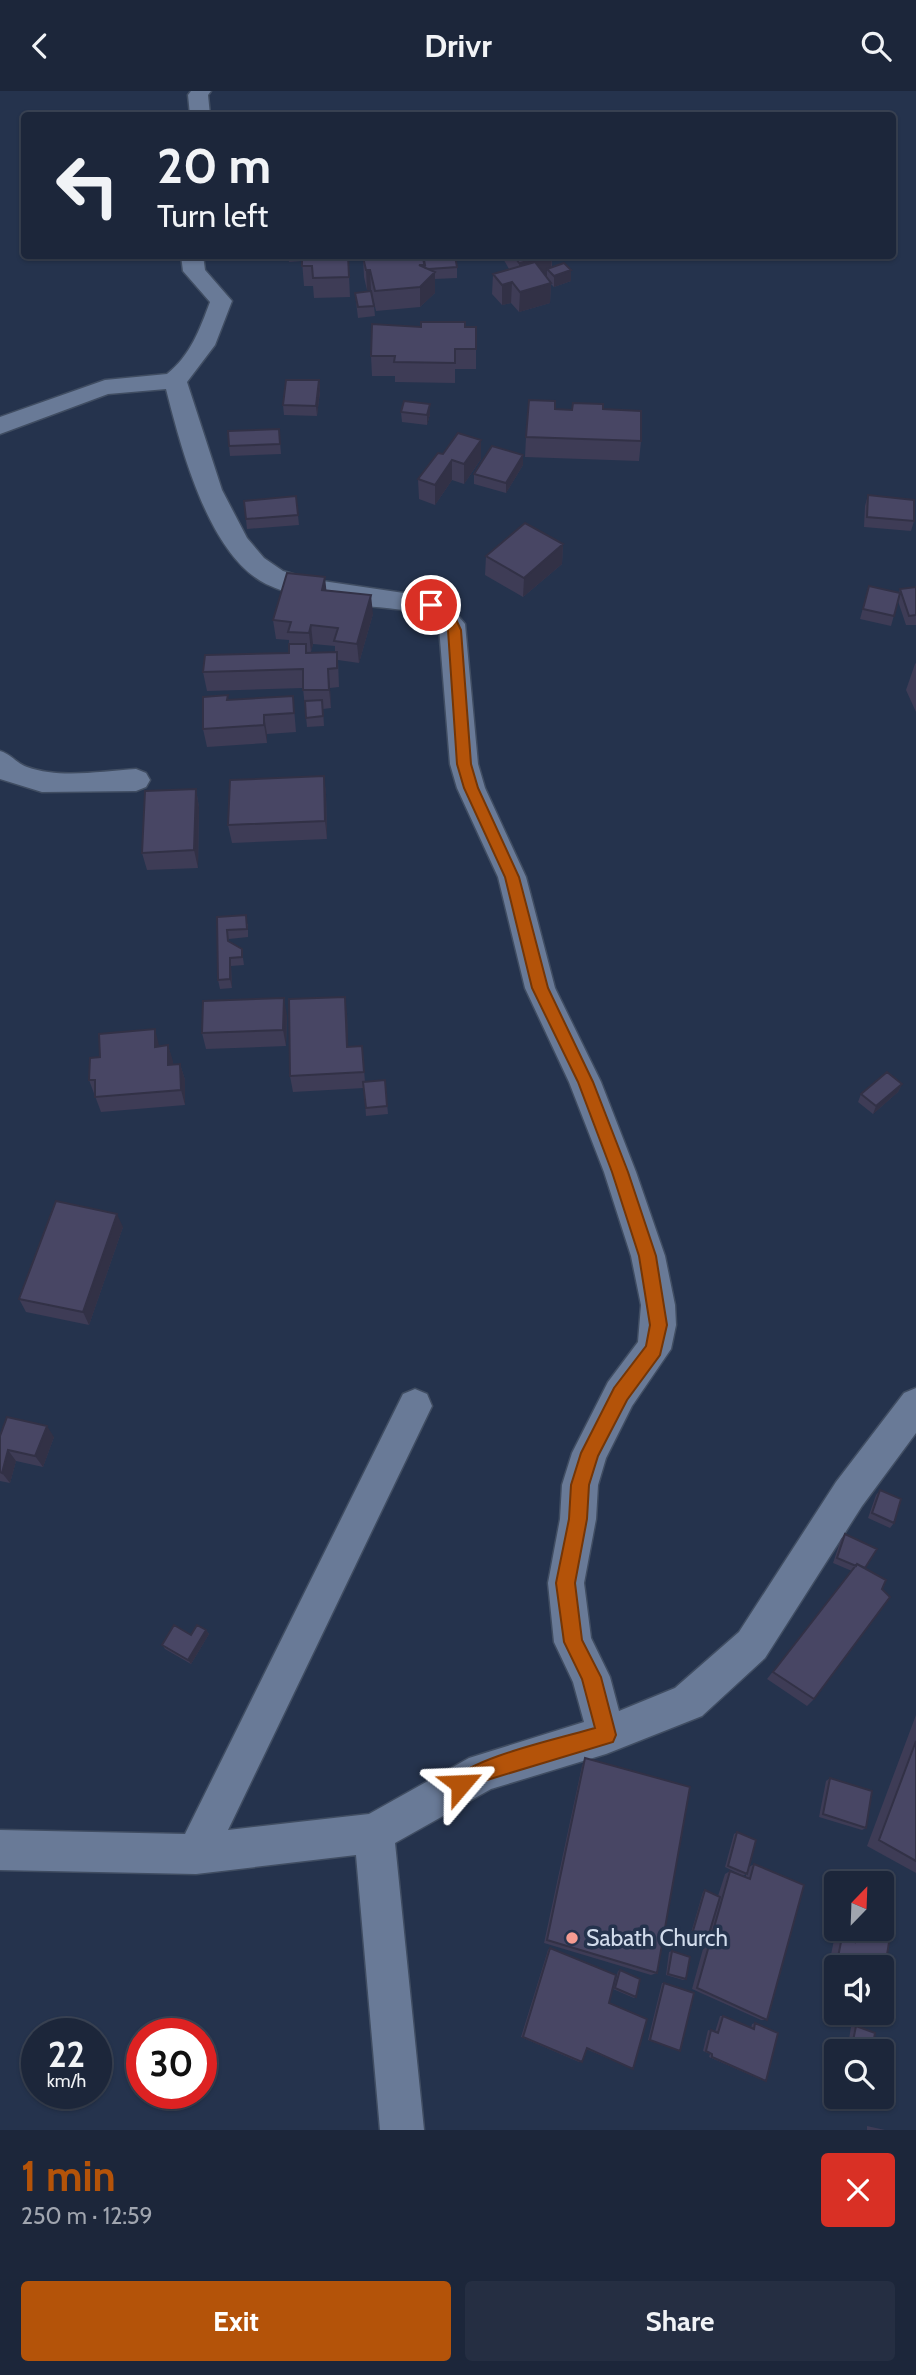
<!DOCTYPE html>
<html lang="en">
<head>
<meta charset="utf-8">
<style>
	:root { --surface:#1c263a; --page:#252e42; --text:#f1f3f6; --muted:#a0a5af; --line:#3a4354; --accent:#b45309 }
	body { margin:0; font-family:Cabin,sans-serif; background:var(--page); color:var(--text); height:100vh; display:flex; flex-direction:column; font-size:26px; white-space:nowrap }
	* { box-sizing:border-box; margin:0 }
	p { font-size:23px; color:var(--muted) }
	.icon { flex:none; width:38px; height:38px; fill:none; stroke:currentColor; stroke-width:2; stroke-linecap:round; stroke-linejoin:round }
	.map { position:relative; height:2039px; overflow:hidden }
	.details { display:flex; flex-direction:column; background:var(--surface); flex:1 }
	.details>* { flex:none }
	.hud { position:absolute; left:21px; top:21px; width:875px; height:147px; border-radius:7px; box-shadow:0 2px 5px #0004,0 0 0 2px var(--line); background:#1c263a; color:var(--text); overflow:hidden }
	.needle { width:46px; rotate:23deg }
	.controls { position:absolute; left:824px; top:1780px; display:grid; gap:14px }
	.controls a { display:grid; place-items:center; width:70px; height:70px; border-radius:7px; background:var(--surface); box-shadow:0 2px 5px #0004,0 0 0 2px var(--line); font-size:35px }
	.speed { position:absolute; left:21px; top:1927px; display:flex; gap:14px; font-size:35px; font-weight:700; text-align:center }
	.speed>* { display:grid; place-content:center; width:91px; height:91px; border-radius:50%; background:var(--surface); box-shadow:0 2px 5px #0004,0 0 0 2px var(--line); line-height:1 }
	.speed small { font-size:18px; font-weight:400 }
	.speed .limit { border:10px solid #d22; background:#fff; color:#111 }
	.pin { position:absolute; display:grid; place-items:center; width:60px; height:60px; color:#fff; margin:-30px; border:4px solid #fff; border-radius:50%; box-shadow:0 2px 7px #0007 }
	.me { position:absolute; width:77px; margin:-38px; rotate:64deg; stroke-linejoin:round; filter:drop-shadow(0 0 5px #0008) }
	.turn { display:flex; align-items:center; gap:24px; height:147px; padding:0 21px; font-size:32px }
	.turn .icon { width:91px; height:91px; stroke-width:2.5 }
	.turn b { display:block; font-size:49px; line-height:60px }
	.round { display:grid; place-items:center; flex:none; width:74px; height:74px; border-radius:7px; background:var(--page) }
	.summary { display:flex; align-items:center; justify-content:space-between; height:119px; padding:0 21px }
	h1 { font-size:42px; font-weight:700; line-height:52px; color:var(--accent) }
	.button { display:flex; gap:14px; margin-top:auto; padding:14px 21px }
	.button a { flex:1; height:80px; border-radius:7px; background:var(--accent); color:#fff; font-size:28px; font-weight:700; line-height:80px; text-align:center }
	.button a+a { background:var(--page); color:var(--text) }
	header { display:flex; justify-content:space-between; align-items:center; height:91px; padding:0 21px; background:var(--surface); font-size:32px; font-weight:700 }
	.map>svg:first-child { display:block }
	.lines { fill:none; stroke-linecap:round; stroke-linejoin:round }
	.street-casing { stroke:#404d62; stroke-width:3 }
	.street { fill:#697a97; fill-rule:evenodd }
	.wall { fill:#3e3c56; fill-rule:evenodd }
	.shaded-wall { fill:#323146 }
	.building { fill:#484664; stroke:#323146; stroke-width:2 }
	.route { fill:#b45309; stroke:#753606; stroke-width:2 }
	.poi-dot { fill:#f59c92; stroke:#25334d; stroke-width:2.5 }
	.labels { text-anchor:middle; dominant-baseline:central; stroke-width:7; stroke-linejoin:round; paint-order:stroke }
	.near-poi-label { font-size:23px; fill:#d2dcec; stroke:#25334d; text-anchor:start }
</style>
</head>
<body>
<header><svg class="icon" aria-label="back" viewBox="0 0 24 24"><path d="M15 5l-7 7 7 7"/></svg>Drivr<svg class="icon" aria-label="search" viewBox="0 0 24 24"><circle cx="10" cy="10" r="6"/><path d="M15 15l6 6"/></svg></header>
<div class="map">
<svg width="916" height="2039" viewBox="0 0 916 2039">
	<rect width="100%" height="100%" fill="#25334d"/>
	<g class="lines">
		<g class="street-casing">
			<path id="street" d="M191 0H211L208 4 210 24H190L188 4Z
				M181 164H203L205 179 232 210 215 254 187 291 222 399 247 447 264 467 283 480 309 488 431 506 448 513 465 533 478 673 485 697 526 786 555 897 601 991 636 1081 665 1165 675 1214 676 1234 671 1258 632 1315 606 1367 598 1394 596 1428 584 1492 591 1547 610 1586 619 1620 675 1597 739 1541 836 1391 904 1302 916 1297V1342L862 1415 765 1567 702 1625 606 1663 491 1698 395 1752 424 2039H380L356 1764 196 1783 0 1779V1739L185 1743 403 1303 415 1298 427 1303 432 1315 228 1739 369 1723 469 1667 584 1631 573 1591 554 1551 548 1492 560 1428 562 1394 572 1362 608 1291 638 1251 641 1214 631 1165 604 1081 569 991 525 897 498 786 457 697 450 673 439 536 430 525 418 521C368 513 312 515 266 493 208 464 181 356 166 298L108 303 0 343V326L105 289 167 283C190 265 200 238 210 211L183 180Z
				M0 660C11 663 16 672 27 676 60 688 102 680 136 678L146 682 150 689 146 696 136 700 42 701 0 688Z"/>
		</g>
		<use href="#street" class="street"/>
	</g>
	<path class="wall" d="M288 164H348L350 206 314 207 313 195H304L302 170 289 171Z
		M372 164H438V166L457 176V187L435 188V202L420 216 376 220 371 199H367L364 186 363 166Z
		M501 164H552V176L571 190 554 196 551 193 550 212 519 221 511 212 502 214 492 203 493 183 509 178Z
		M355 202 374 215 375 225 358 227Z
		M421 236H476V278H455V292L395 291V285H372L371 265Z
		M319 289 320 300 317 325 284 324 283 314Z
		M430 313V323L427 334 402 331 401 321Z
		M555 318H603L641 350 639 370 525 366 526 346Z
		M279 338 281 363 230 365 229 355Z
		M481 349V368L464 393 452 389 435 414 419 408 418 388 443 363Z
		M523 364V374L506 402 474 393V383Z
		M868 404 914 430 911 440 864 436 865 415Z
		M296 405 299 434 247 438 244 410Z
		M563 453 562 473 523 506 485 484 486 465Z
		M869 495 899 502 900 498 916 496V534H906L898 510 891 535 860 528Z
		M326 499 373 523 359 572 338 569 339 596 330 597 331 617 323 618 324 635 307 636 303 597 207 600 203 581 289 562V549L276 548 273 529ZM313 553 335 555V561L307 562V561H311Z
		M916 572V621L906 599 915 573Z
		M293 605 296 641 267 643V652L207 656 203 638 228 609Z
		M324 685 326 703 327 748 232 752 228 734Z
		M196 698 199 716 198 777 147 779 142 762Z
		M217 826 248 833V846L229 848V851L243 867 244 874 231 875 232 897 220 898 218 889Z
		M347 922 348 956 362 955 365 991 385 989 388 1023 366 1025 364 997 293 1001 290 985Z
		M287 924 286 955 206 958 202 942Z
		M168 954 173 973H180L185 989V1014L101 1021 89 989 100 966Z
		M902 993 898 1001 873 1023 858 1011 861 1003Z
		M123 1136 89 1234 26 1221 19 1208Z
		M0 1345 54 1346 43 1376 16 1370 10 1392 0 1390Z
		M880 1399 894 1432 890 1437 868 1427 876 1404Z
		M845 1443 865 1477 814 1608 807 1615 767 1588 852 1480 833 1472 841 1448Z
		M206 1539 209 1543 191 1573 165 1558 162 1554Z
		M916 1624V1782L867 1755Z
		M585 1667 657 1882 651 1884 544 1852 582 1675Z
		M830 1687 866 1737 862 1739 819 1726 826 1690Z
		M737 1741 749 1776 754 1773 767 1929H761L692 1898 706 1847 691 1842 703 1801 705 1799 718 1805 725 1783 730 1780 746 1786V1783L743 1785 725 1776 734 1743Z
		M849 1838H882L836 1876V1897L825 1893 834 1849 842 1846 847 1848Z
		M550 1857 609 1912 633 1978 586 1958 582 1971H579L521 1946 548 1859Z
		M672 1860 686 1888 683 1889 666 1884 669 1861Z
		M620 1879 636 1906 634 1907 613 1898 618 1880Z
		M662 1892H664L680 1960 648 1949Z
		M852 1922H877V1926L868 1927Z
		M720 1925H723L751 1937 752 1933 755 1932 766 1990 762 1989 709 1966 710 1963 703 1960 708 1939 715 1941Z
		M856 1935 872 1960H847L851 1936Z
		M867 2035 885 2039H867Z"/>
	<path class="shaded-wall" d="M552 165 551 182 547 178V186L519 192V172Z
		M366 179H370L371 199H367Z
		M571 179V190L554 196V185Z
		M435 181V202L420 216V196Z
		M512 191 511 212 502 214V194Z
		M551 192 550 212 519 221 520 201Z
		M319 289 320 300 317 325 316 315Z
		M430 313V323L427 334V324Z
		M481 349V368L464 393V373Z
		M523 364V374L506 402V392Z
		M452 369V389L435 414V394Z
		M563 453 562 473 523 506 524 487Z
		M325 486 327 505 322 499Z
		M371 504 373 523 359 572 357 553Z
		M311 534 313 553 311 561 309 542Z
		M328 578 330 597 331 617 329 599Z
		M264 624 267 643V652L264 634Z
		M324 685 326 703 327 748 325 730Z
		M196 698 199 716 198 777 194 759Z
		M230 867 231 875 232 897 230 888Z
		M345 906 347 922 349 972 347 956Z
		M284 907 287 924 286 955 283 939Z
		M155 938 159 954V971L155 956Z
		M168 954 173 970V989L168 974Z
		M180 973 185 989V1014L181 999Z
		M902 993 898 1001 873 1023 876 1015Z
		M117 1123 123 1136 89 1234 83 1221Z
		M47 1335 54 1346 43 1376 35 1365Z
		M8 1359 16 1370 10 1392 2 1382Z
		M206 1539 209 1543 191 1573 188 1569Z"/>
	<path class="building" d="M302 164H348L349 186 313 187 312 175H302Z
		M378 164H423L425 174H419L435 181 420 196 375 200 370 179H366L363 166Z
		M514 164H552V165L519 172Z
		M455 165 457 176 429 178 425 177 423 167Z
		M535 171 551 192 520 201 512 191 502 194 493 183Z
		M564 172 571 179 554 185 547 178Z
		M371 200 374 215 358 216 355 202Z
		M421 231H465V236H476V258H455V272L394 271 395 265H371L372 233 421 236Z
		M286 289H319L316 315 283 314Z
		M529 309 555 310V318L572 319 573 312 603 313V318L641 320V350L526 346Z
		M404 310 430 313 427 324 401 321Z
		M279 338 280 353 229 355 228 340Z
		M458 342 481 349 464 373 452 369 435 394 418 388 438 362 443 363Z
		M492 355 523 364 506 392 474 383Z
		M868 404 914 409V430L867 426Z
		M296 405 298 424 246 428 244 410Z
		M525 432 563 453 524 487 486 465Z
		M287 482 325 486 322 499 371 504 357 553 334 550 338 537 311 534 309 542 288 541 291 531 273 529Z
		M869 495 900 502 894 525 863 518Z
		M916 496V524L909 525 900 498Z
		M289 553H306V562L337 561V577L328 578 329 599H303V578L203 581 205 564 289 562Z
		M228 604 227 609 293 605 294 622 264 624V634L203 638V606Z
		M322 609 323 625 306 627 305 610Z
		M324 685 325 730 228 734 230 689Z
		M196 698 194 759 142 762 145 700Z
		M246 824 247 838 227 839 228 850 242 858V866L230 867V888L218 889 217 826Z
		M345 906 347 956 362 955 364 981 290 985 289 908Z
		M284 907 283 939 202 942 203 910Z
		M155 938V956L168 954V974L180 973 181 999 95 1006V989H89L90 967 100 966 99 943Z
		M887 981 902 993 876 1015 861 1003Z
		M385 989 387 1015 366 1017 363 991Z
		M56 1110 117 1123 83 1221 19 1208Z
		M7 1326 47 1335 35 1365 8 1359 2 1382 0 1381V1345Z
		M880 1399 901 1408 894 1432 872 1422Z
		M845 1443 877 1458 865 1477 857 1473 856 1475 837 1467Z
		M857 1473 886 1489 882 1498 890 1506 814 1608 773 1581Z
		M174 1534 191 1544 197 1534 206 1539 188 1569 162 1554Z
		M916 1650V1770L879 1749Z
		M585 1667 690 1696 657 1882 547 1849Z
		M830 1687 872 1700 866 1737 823 1723Z
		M737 1741 756 1749 747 1783 728 1775Z
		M754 1773 804 1794 767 1929 697 1897 730 1780 750 1788Z
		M705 1799 720 1806 708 1846 693 1840Z
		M882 1836 891 1839 882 1895V1876H836V1893L833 1891 842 1846 855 1851 857 1838H882Z
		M550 1857 616 1884 609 1912 647 1928 633 1978 587 1957 582 1971 523 1946Z
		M672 1860 690 1866 686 1888 668 1883Z
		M620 1879 640 1888 636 1906 615 1897Z
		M664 1892 694 1902 680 1960 650 1949Z
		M863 1922H877V1926Z
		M723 1925 754 1938 755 1932 778 1942 766 1990 712 1966V1963L706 1960 711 1939 718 1942Z
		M856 1935 875 1942 872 1960H851Z"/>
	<path class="route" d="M431 510 454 524 461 539 471 673 478 697 519 786 548 897 593 991 628 1081 656 1165 667 1234 660 1264 627 1309 598 1365 589 1394 587 1428 575 1492 582 1549 601 1586 616 1644 613 1651 487 1689 461 1703 454 1700 451 1693C462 1668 566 1646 595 1637L582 1588 564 1551 556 1492 569 1428 571 1394 581 1362 614 1297 646 1255 650 1234 639 1165 612 1081 578 991 532 897 505 786 464 697 457 673 448 539 444 530 425 514Z"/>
	<circle class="poi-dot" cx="572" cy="1847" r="7"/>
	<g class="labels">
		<g class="near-poi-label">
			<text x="586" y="1847">Sabath Church</text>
		</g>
	</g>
</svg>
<div class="controls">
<a><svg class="needle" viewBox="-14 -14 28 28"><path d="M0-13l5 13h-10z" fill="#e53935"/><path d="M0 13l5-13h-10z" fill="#a0a5af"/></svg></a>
<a><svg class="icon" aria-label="sound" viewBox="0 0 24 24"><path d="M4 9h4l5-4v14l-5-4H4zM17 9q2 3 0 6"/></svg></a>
<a><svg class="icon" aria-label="search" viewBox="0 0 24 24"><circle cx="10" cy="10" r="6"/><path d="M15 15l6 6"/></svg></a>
</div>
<div class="speed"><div>22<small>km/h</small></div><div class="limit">30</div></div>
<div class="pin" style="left:431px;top:514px;background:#d93025"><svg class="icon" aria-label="arrive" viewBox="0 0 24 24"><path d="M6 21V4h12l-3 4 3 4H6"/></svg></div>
<svg class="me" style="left:461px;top:1693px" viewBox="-20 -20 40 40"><path d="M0-17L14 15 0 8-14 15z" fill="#b45309" stroke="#fff" stroke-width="4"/></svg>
<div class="hud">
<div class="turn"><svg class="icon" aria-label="left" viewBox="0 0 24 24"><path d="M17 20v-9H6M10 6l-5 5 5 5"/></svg><div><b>20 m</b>Turn left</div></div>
</div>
</div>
<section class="details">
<div class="summary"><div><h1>1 min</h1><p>250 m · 12:59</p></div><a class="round" style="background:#d93025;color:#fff"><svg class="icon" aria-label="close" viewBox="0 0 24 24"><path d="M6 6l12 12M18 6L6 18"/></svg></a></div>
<div class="button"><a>Exit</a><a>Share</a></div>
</section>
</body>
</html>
